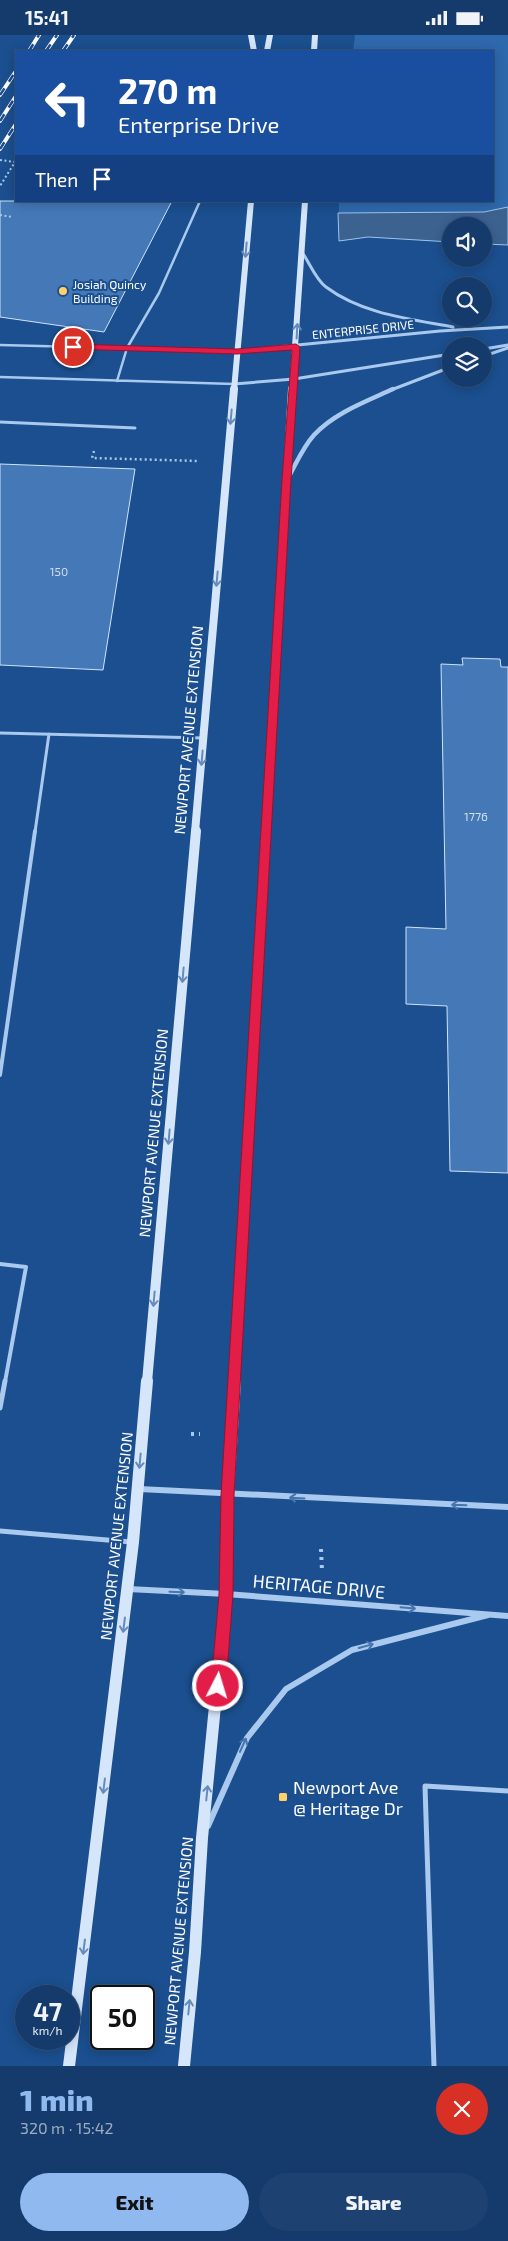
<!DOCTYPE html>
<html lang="en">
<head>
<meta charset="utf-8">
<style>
	:root { --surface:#143b6b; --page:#1d4271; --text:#f1f3f6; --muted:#9dadc1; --line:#33557e; --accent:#90b9f0 }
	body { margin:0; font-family:"Exo 2",sans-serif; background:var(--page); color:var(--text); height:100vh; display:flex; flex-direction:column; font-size:19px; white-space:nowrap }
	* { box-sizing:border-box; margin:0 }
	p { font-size:16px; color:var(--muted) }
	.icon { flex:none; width:28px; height:28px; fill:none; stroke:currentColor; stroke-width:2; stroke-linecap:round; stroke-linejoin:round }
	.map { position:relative; height:2031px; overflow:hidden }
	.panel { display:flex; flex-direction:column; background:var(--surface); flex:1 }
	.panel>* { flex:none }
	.guide { position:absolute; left:15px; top:15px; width:479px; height:152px; border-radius:0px; box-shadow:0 2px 12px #0003,0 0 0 1px var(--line); background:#1a4fa0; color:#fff; overflow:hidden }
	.fabs { position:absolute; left:442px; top:182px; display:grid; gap:10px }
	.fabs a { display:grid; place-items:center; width:50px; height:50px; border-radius:50%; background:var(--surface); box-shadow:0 2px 12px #0003,0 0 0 1px var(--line); font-size:25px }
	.speed { position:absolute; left:15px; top:1950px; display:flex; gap:10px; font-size:25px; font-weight:700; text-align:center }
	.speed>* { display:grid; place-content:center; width:65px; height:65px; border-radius:50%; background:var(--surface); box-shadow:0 2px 12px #0003,0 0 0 1px var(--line); line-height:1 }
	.speed small { font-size:12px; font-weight:400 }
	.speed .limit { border:2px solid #111; border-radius:8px; background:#fff; color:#111 }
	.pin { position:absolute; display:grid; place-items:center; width:42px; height:42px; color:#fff; margin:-21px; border:2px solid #fff; border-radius:50%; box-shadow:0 1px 5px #0007 }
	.me { position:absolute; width:55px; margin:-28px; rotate:5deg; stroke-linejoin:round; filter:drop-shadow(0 0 4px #0008) }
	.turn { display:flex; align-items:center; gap:18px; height:105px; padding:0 20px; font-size:22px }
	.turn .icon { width:65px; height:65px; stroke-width:2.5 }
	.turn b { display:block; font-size:35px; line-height:42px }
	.then { display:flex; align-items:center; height:48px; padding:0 20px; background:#0003; gap:10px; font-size:19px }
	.round { display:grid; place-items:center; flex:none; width:52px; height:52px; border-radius:26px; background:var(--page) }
	.summary { display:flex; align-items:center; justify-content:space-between; height:85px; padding:0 20px }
	h1 { font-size:30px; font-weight:800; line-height:38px; color:var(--accent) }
	.action { display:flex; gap:10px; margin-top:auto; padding:10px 20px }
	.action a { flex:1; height:58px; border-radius:30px; background:var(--accent); color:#111; font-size:20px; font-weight:800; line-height:58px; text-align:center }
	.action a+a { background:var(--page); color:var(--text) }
	.status { display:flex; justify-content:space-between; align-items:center; height:35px; padding:0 25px; background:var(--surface); direction:ltr }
	.status svg { height:14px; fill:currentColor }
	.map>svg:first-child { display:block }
	.green { fill:#2e69ad }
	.water { fill:#3c6290; stroke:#9cc4f0 }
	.building { fill:#4478b7; stroke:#cfe3fa }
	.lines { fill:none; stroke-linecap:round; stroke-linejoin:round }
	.path-far2 { stroke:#a9c9ee; stroke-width:2; stroke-dasharray:2 2.5; stroke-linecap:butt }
	.path-far1 { stroke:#a9c9ee; stroke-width:2.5; stroke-dasharray:2 3; stroke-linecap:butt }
	.path { stroke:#a9c9ee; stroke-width:4; stroke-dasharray:3 5; stroke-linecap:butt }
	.lane-far3 { stroke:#a9c9ee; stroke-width:2.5 }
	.lane-far2 { stroke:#a9c9ee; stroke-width:3 }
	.lane-far1 { stroke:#a9c9ee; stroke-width:4 }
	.lane { stroke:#a9c9ee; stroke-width:5 }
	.street-far2 { stroke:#a9c9ee; stroke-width:3 }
	.street-far1 { stroke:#a9c9ee; stroke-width:4.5 }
	.street { stroke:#a9c9ee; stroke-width:6 }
	.secondary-far3 { stroke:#d6e6fa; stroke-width:6 }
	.secondary-far2 { stroke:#d6e6fa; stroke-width:8 }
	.secondary-far1 { stroke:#d6e6fa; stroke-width:10 }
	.secondary { stroke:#d6e6fa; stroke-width:12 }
	.rail-casing { stroke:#fff; stroke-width:4 }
	.rail { stroke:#1b4f8f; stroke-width:2.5; stroke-dasharray:8; stroke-linecap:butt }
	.oneway { stroke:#668bba }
	.oneway2 { stroke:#4674ac }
	.route { fill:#e11d48; stroke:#92132f }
	.poi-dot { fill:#ffd166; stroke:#1b4f8f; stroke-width:2 }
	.labels { text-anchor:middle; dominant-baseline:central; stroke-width:4; stroke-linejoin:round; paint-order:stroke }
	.far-poi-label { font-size:12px; fill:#fff; stroke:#1b4f8f; text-anchor:start }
	.far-street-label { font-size:12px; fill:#fff; stroke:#1b4f8f }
	.number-label { font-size:12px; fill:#d0dded }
	.street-label { font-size:15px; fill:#fff; stroke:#1b4f8f }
	.near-street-label { font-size:18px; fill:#fff; stroke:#1b4f8f }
	.near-poi-label { font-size:18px; fill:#fff; stroke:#1b4f8f; text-anchor:start }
</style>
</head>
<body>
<div class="status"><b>15:41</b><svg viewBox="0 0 49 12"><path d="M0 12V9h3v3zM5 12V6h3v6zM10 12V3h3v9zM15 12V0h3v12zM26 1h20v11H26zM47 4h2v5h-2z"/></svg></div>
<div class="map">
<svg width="508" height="2031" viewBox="0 0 508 2031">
	<rect width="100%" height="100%" fill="#1b4f8f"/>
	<path class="green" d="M355 0H508V210L484 209V191H451V207L368 202 339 206V166H492V16H353Z"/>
	<path class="water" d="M508 172V210L484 209V191H451V207L368 202 339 206 338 178 484 177Z"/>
	<path class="building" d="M0 166H172L104 297 0 282Z
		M0 429 135 434 103 635 0 630Z
		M462 623 500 624 501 632H508V1138L450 1136 447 971 406 969V892L446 894 441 629 463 630Z"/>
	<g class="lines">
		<path class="path-far2" d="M0 125 15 127 0 151
			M0 180 13 182"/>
		<path class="path-far1" d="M94 416 92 423 199 426"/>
		<path class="path" d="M191 1399H200
			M321 1514 322 1536"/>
		<path class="lane-far3" d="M0 310 237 316
			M0 342 234 349
			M117 346 127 313 159 258 200 166"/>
		<path class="lane-far2" d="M0 387 135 393
			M0 698 203 703
			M35 797 49 699"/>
		<path class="lane-far1" d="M0 1040 35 796
			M0 1229 26 1232 5 1347"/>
		<path class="lane" d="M0 1373 5 1346
			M0 1496 131 1507
			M434 2031 425 1751 508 1756"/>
		<path class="street-far2" d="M302 217C309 227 316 245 326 252 362 279 410 284 453 292
			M484 314 508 310
			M237 316 440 296 508 292
			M484 321 508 313
			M234 349 294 344 451 319
			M391 355 451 332"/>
		<path class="street-far1" d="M288 443C296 429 303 412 314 400 334 378 367 366 393 354"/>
		<path class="street" d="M139 1454 508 1472
			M128 1554 226 1559 508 1581
			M208 1791 247 1703 286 1654 352 1615 488 1580"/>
		<path class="secondary-far3" d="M251 0 254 16
			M267 16 270 0
			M314 16 315 0
			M234 355 251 166
			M292 355 305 166"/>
		<path class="secondary-far2" d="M195 797 234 354
			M266 797 292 354"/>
		<path class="secondary-far1" d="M147 1347 196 796
			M234 1347 266 796"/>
		<path class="secondary" d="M69 2031 133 1507 147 1346
			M184 2031 195 1917 202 1803 226 1559 228 1460 235 1346"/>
		<g class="rail-casing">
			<path id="rail" d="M29 16 39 0
				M46 16 57 0
				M63 16 74 0
				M0 60 16 36
				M0 86 16 61
				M0 114 16 89"/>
		</g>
		<use href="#rail" class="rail"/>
	</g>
	<defs><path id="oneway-shaft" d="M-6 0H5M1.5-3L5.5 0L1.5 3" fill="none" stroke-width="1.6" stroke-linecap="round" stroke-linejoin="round" transform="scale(1.25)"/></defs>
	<g class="oneway">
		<use href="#oneway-shaft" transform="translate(246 215) rotate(95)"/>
		<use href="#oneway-shaft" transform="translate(297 296) rotate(-87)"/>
		<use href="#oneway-shaft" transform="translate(231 382) rotate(95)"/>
		<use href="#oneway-shaft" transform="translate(217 544) rotate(95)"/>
		<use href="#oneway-shaft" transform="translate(202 723) rotate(95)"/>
		<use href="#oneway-shaft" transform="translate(183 940) rotate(95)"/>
		<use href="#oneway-shaft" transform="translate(169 1102) rotate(95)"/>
		<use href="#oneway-shaft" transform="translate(154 1264) rotate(95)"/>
		<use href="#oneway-shaft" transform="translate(140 1426) rotate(95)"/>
		<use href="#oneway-shaft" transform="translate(124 1590) rotate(97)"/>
		<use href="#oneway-shaft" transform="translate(104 1751) rotate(97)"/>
		<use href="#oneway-shaft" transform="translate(207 1758) rotate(-84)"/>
		<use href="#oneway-shaft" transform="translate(84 1912) rotate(97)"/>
		<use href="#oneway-shaft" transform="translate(189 1972) rotate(-84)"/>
	</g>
	<g class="oneway2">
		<use href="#oneway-shaft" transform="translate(297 1463) rotate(-177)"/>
		<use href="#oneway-shaft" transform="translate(459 1470) rotate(-178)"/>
		<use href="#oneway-shaft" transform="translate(177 1557) rotate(2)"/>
		<use href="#oneway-shaft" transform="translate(408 1573) rotate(5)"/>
		<use href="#oneway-shaft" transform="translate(366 1611) rotate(-15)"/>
		<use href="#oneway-shaft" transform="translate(243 1710) rotate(-66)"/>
	</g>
	<path class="route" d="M73 309 237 314 296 309 300 312 291 445 234 1460 233 1559 226 1651 224 1656 218 1658 213 1656 211 1651 219 1559 221 1460 282 445 292 315 237 319 70 314 69 312Z"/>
	<g class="poi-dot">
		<circle cx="63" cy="256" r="5"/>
		<rect x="278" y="1757" width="10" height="10" rx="2.5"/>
	</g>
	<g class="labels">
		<g class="far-poi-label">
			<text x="73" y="249">Josiah Quincy<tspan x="73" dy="14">Building</tspan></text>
		</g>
		<g class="far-street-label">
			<text transform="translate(363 294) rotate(-6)">ENTERPRISE DRIVE</text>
		</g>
		<g class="number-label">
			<text x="59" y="536">150</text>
			<text x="476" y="781">1776</text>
		</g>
		<g class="street-label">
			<text transform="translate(188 695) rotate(-85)">NEWPORT AVENUE EXTENSION</text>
			<text transform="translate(153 1098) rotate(-85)">NEWPORT AVENUE EXTENSION</text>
			<text transform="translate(116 1501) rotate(-84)">NEWPORT AVENUE EXTENSION</text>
			<text transform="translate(178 1906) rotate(-85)">NEWPORT AVENUE EXTENSION</text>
		</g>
		<g class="near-street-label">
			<text transform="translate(319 1551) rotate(5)">HERITAGE DRIVE</text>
		</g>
		<g class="near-poi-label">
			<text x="293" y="1752">Newport Ave<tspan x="293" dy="21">@ Heritage Dr</tspan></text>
		</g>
	</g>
</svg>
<div class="fabs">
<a><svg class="icon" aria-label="sound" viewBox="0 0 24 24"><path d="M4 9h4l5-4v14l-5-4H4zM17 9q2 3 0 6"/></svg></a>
<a><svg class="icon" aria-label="search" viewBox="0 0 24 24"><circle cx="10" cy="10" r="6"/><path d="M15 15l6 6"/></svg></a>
<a><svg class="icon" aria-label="layers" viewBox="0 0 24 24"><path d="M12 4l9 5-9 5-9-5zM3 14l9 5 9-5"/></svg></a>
</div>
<div class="speed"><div>47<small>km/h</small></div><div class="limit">50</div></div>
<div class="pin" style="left:73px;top:312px;background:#d93025"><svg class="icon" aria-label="arrive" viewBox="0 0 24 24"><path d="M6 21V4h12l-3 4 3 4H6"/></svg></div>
<svg class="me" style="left:218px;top:1651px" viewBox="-20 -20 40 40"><circle r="17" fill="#e11d48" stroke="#fff" stroke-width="3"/><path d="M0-11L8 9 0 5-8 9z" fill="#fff"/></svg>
<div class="guide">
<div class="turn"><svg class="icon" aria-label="left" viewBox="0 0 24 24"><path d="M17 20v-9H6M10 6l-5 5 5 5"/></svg><div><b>270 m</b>Enterprise Drive</div></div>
<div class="then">Then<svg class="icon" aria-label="arrive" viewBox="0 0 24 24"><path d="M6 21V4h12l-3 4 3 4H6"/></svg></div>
</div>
</div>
<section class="panel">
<div class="summary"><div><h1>1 min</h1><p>320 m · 15:42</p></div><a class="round" style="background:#d93025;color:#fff"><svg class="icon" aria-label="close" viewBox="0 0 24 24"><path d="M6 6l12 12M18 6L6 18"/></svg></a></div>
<div class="action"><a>Exit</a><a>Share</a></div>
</section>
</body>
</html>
